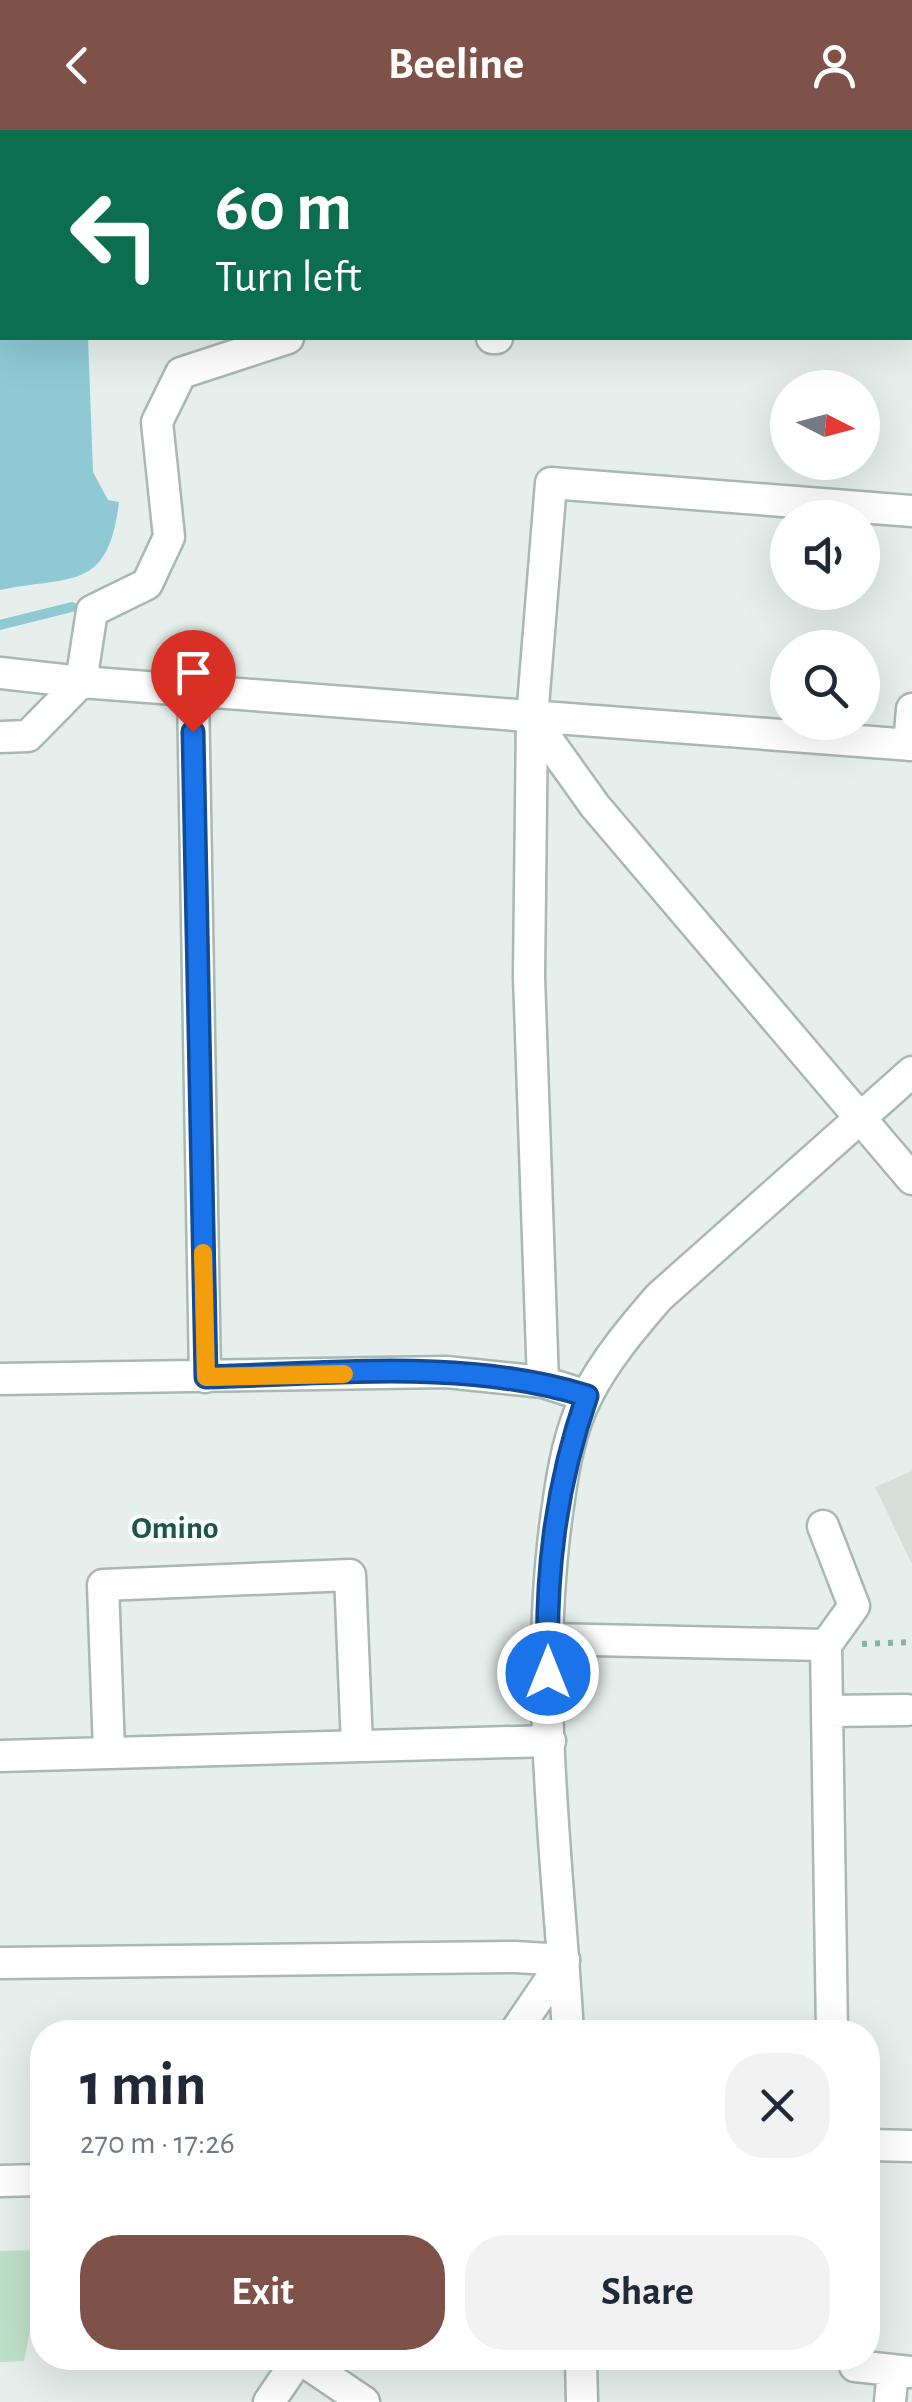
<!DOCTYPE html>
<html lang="en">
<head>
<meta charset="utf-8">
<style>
	:root { --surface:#fff; --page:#f2f2f3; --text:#1f2937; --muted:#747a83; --accent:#7f5249 }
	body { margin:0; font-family:"Alegreya Sans",sans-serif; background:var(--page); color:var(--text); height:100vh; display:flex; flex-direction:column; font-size:38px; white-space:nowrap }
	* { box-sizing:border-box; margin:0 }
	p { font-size:32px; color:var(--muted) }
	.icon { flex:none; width:55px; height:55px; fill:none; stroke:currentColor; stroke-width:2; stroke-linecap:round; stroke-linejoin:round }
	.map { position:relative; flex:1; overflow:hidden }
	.drawer { position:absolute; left:30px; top:1890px; width:850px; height:350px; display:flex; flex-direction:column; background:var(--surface); border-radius:40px; box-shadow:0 10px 40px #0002 }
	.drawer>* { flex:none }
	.top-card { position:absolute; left:0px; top:0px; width:912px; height:210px; box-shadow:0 10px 40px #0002; background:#0b6e4f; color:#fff; overflow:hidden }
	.needle { width:65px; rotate:96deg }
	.fabs { position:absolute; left:770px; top:240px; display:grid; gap:20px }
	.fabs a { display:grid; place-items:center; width:110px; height:110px; border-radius:50%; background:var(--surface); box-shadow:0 10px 40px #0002; font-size:50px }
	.pin { position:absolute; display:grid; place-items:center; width:85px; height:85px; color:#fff; margin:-102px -42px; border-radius:50% 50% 50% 0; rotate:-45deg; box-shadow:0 0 10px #0007 }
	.pin .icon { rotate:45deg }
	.me { position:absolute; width:110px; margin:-55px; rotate:0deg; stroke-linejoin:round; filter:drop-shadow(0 0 8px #0008) }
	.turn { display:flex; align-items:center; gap:35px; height:210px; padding:0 50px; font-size:45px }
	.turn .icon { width:130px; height:130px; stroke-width:2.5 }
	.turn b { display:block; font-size:70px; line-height:85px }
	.round { display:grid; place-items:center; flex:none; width:105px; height:105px; border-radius:40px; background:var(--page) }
	.head { display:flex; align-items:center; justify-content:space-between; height:170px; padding:0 50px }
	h1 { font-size:60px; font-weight:600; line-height:75px }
	.cta { display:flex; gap:20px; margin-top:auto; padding:20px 50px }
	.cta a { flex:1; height:115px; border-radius:40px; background:var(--accent); color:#fff; font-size:40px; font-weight:600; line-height:115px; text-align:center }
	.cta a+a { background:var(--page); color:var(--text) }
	header { display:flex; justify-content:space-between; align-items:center; height:130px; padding:0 50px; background:var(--accent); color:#fff; font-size:45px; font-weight:600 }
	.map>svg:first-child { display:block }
	.built { fill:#d4dfda }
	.green { fill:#bfe0c8 }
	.water { fill:#8ec9d4 }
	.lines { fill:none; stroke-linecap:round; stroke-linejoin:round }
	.stream { stroke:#8ec9d4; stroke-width:10 }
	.minor-casing { stroke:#a8b8b2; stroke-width:35 }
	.tertiary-casing { stroke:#a8b8b2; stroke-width:35 }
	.path { stroke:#86b3a5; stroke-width:6; stroke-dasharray:5 8; stroke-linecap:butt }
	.minor { stroke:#fff; stroke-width:30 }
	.tertiary { stroke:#fff; stroke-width:30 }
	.route-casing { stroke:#114b97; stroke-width:25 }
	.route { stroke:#1a73e8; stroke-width:18 }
	.slow { stroke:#f59e0b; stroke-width:18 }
	.labels { text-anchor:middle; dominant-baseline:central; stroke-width:8; stroke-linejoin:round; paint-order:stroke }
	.neighbourhood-label { font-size:32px; font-weight:bold; fill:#1f5548; stroke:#f7fbf9 }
</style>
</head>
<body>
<header><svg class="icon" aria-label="back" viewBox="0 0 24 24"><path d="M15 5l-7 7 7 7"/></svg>Beeline<svg class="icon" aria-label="person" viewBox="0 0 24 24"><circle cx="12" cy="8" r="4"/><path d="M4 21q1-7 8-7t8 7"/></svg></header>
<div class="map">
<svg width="912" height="2272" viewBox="0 0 912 2272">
	<rect width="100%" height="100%" fill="#e6efeb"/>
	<path class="built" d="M912 1341V1434L875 1357Z"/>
	<path class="green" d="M37 2120 36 2171 24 2231 0 2232V2121Z"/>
	<path class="water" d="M0 131 2 208H88L93 342 108 370 119 372C108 462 73 445 0 460Z"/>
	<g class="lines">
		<path class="stream" d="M394 2 397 0
			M0 495 72 477"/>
		<g class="minor-casing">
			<path id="minor" d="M587 2 593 0
				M910 16 912 15
				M492 208H497
				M0 543 81 552 92 481 147 454 169 407 157 292 181 243 288 208
				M193 562 205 1247
				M532 588 595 676 912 1049
				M0 607 28 606 81 552 912 615
				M909 615 912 579
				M0 1249 446 1242 543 1252 587 1266
				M543 1252 529 847 532 588 551 353 912 381
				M823 1396 854 1476 826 1515
				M547 1509 826 1515 832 1902
				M827 1581 907 1580
				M109 1621 103 1455 350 1445 357 1615
				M0 1626 550 1611
				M0 1833 515 1827 564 1830
				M868 2015 912 2016
				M0 2051 42 2050
				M299 2228 364 2272
				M855 2236 912 2242
				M890 2272 893 2240"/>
		</g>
		<g class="tertiary-casing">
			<path id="tertiary" d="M515 1902 564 1830
				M568 1902C558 1729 532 1549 558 1376 563 1339 570 1299 587 1266 605 1230 633 1197 659 1167L912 942
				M581 2228 582 2272
				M269 2272 299 2228"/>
		</g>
		<path class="path" d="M862 1514 912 1512"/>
		<use href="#minor" class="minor"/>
		<use href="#tertiary" class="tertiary"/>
	</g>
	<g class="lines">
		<g class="route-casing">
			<path id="route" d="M193 602 206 1247C331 1244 466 1228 587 1266 555 1358 545 1446 548 1543"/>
		</g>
		<use href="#route" class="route"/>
		<path class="slow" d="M203 1123 206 1247 344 1244"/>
	</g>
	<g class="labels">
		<g class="neighbourhood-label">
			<text x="175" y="1398">Omino</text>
		</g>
	</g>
</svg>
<div class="fabs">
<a><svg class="needle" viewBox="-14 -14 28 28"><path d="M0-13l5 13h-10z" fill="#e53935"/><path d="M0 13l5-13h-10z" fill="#747a83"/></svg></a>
<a><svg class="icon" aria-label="sound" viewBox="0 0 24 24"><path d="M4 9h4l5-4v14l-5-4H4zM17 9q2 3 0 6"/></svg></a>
<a><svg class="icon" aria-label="search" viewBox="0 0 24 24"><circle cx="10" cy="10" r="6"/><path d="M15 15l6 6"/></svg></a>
</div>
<div class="pin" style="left:193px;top:602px;background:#d93025"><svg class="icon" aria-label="arrive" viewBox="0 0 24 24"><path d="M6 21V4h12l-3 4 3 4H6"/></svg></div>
<svg class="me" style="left:548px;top:1543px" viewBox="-20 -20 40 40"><circle r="17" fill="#1a73e8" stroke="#fff" stroke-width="3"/><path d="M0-11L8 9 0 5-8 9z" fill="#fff"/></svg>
<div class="top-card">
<div class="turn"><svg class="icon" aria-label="left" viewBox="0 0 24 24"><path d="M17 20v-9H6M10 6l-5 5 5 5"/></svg><div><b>60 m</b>Turn left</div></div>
</div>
<section class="drawer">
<div class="head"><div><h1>1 min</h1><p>270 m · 17:26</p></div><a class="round"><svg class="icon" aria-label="close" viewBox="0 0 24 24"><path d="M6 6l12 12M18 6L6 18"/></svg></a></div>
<div class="cta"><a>Exit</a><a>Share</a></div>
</section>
</div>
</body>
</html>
